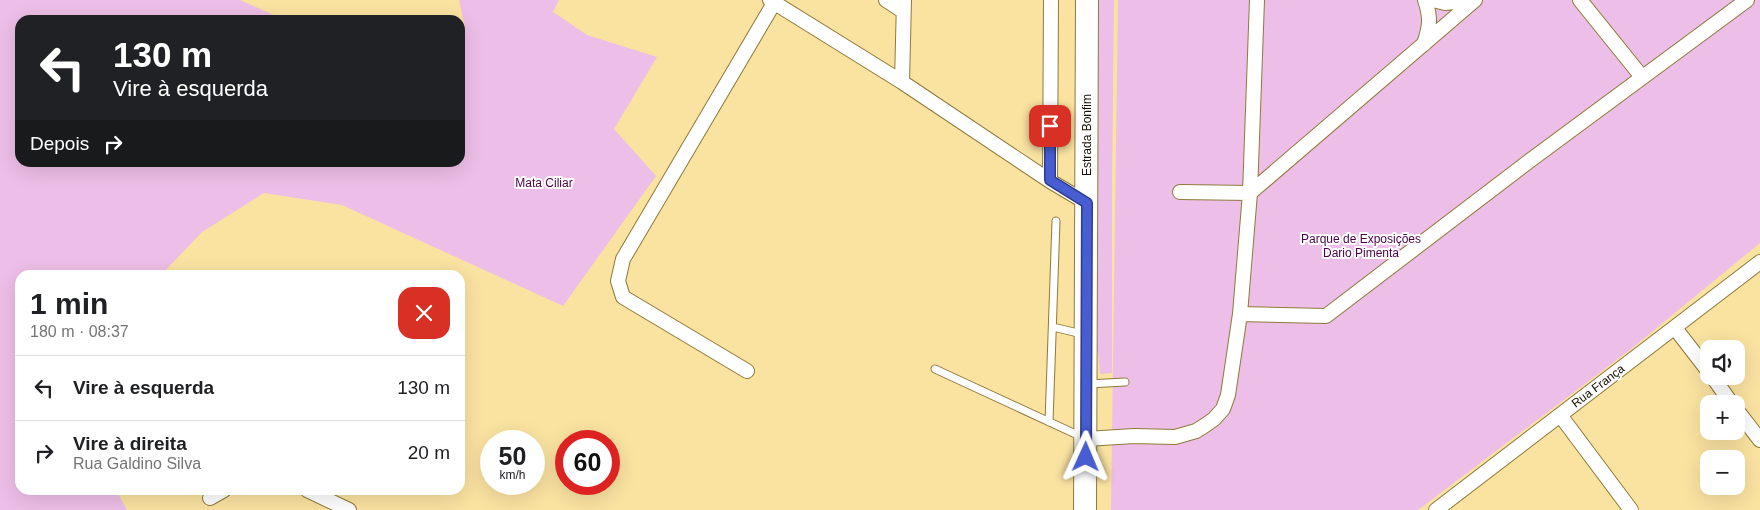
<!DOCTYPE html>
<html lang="pt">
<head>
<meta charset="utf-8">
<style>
	:root { --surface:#fff; --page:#f2f2f2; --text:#202124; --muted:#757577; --line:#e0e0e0 }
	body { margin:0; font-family:Helvetica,sans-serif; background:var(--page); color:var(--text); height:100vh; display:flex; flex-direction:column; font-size:19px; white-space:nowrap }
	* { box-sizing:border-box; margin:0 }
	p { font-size:16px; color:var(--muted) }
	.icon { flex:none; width:28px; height:28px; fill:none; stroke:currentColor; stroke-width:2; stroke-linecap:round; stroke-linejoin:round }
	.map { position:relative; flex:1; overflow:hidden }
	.details { position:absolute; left:15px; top:270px; width:450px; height:225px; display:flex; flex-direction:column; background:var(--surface); border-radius:15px; box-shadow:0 5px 20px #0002 }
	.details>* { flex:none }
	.hud { position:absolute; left:15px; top:15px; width:450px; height:152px; border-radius:15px; box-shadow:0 5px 20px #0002; background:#202124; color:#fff; overflow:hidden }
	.fabs { position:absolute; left:1700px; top:340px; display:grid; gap:10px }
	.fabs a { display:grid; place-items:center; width:45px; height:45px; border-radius:10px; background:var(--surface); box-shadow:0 5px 20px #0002; font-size:25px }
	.speed { position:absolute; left:480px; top:430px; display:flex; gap:10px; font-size:25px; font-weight:700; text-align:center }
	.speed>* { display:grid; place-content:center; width:65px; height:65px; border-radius:50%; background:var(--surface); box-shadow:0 5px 20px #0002; line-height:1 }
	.speed small { font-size:12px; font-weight:400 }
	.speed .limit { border:8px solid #d22; background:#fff; color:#111 }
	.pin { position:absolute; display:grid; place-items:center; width:42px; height:42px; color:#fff; margin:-21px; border-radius:10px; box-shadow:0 2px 8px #0006 }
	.me { position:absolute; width:55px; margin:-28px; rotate:1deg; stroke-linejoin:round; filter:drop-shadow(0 0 4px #0008) }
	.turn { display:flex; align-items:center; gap:18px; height:105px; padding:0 15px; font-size:22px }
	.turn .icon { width:65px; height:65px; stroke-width:2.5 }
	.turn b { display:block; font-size:35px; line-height:42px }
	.then { display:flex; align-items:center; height:48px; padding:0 15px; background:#0003; gap:10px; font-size:19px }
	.round { display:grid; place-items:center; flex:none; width:52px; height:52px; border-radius:15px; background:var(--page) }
	.headline { display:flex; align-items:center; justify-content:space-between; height:85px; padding:0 15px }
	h1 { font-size:30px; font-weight:700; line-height:38px }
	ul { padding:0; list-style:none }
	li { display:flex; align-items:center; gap:15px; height:65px; padding:0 15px; border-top:1px solid var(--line) }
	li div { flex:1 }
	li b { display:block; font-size:19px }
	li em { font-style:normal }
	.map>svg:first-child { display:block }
	.green { fill:#edbee7 }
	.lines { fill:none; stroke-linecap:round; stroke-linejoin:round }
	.lane-casing { stroke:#8f7a3a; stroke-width:9 }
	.street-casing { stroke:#8f7a3a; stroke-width:16 }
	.primary-casing { stroke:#8f7a3a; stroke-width:24 }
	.lane { stroke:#fff; stroke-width:7 }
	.street { stroke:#fff; stroke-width:14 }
	.primary { stroke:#fff; stroke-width:22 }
	.route-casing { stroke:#2e3c88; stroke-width:12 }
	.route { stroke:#475dd1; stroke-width:9 }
	.labels { text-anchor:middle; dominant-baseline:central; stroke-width:4; stroke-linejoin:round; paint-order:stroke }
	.street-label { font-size:12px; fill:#170f00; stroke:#fff }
	.park-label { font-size:12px; fill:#4b0348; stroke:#fff }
</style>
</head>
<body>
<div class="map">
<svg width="1760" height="510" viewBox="0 0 1760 510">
	<rect width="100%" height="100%" fill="#fae2a1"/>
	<path class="green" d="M0 0H240L285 20H20V162H460V34L465 27 459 0H559L553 12 587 35 657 57 614 129 656 176 563 306 342 205 264 193 202 232 161 275H20V490H116L127 510H0Z
		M1095 0H1114L1112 191V373L1100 374 1098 352 1095 349Z
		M1118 0H1760V243L1631 349 1418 510H1111Z"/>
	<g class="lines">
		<g class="lane-casing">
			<path id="lane" d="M1053 327 1082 334
				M935 369 1082 437
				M1088 384 1125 382
				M1049 422 1056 221"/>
		</g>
		<g class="street-casing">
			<path id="street" d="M770 0 902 82 1050 181 1087 203
				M886 0 903 11
				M1433 0 1445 3 1474 0
				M1580 0 1642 77
				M1424 44C1430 26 1431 18 1425 0
				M902 82 904 0
				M1050 181 1051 0
				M1180 192 1250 193 1257 0
				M1240 314 1326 316 1528 162 1747 0
				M1675 328 1709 372
				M747 371 623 297 618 281 623 259 774 3
				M1712 376 1732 404
				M1736 409 1760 440
				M1560 415 1631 510
				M1086 439 1134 436 1175 437 1196 431 1204 426 1214 419 1223 409 1228 395 1240 314 1250 193 1475 0
				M307 490 349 510
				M210 498 224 490
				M1436 510 1760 262"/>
		</g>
		<g class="primary-casing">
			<path id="primary" d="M1085 510 1087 0"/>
		</g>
		<use href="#lane" class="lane"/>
		<use href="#street" class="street"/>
		<use href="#primary" class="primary"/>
	</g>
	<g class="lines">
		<g class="route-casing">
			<path id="route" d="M1050 126V180L1087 203 1086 457"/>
		</g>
		<use href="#route" class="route"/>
	</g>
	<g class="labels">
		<g class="street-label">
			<text transform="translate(1087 135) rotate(-90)">Estrada Bonfim</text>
			<text transform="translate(1598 386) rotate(-37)">Rua França</text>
		</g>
		<g class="park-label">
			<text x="544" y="183">Mata Ciliar</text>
			<text x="1361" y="239">Parque de Exposições<tspan x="1361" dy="14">Dario Pimenta</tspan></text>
		</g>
	</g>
</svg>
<div class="fabs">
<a><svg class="icon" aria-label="sound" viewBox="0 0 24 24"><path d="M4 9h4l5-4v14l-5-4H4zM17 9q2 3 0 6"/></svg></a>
<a>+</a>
<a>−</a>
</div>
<div class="speed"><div>50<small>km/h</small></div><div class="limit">60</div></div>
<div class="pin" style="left:1050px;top:126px;background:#d93025"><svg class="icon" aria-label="arrive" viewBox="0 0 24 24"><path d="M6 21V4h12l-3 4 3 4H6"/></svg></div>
<svg class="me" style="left:1086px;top:457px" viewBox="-20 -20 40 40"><path d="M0-17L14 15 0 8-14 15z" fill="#475dd1" stroke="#fff" stroke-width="4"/></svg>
<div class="hud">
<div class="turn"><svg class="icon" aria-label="left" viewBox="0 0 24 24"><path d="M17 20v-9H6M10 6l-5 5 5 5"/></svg><div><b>130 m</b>Vire à esquerda</div></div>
<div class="then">Depois<svg class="icon" aria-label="right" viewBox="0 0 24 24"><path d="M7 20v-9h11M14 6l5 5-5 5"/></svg></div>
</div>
<section class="details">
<div class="headline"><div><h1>1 min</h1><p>180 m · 08:37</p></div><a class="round" style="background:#d93025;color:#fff"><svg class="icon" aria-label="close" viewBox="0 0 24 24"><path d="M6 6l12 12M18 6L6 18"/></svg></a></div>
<ul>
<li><svg class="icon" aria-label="left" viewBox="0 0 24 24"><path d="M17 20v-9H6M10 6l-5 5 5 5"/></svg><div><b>Vire à esquerda</b></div><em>130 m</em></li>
<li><svg class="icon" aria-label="right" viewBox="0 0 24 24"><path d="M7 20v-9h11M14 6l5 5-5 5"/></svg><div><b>Vire à direita</b><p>Rua Galdino Silva</p></div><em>20 m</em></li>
</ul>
</section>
</div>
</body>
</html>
